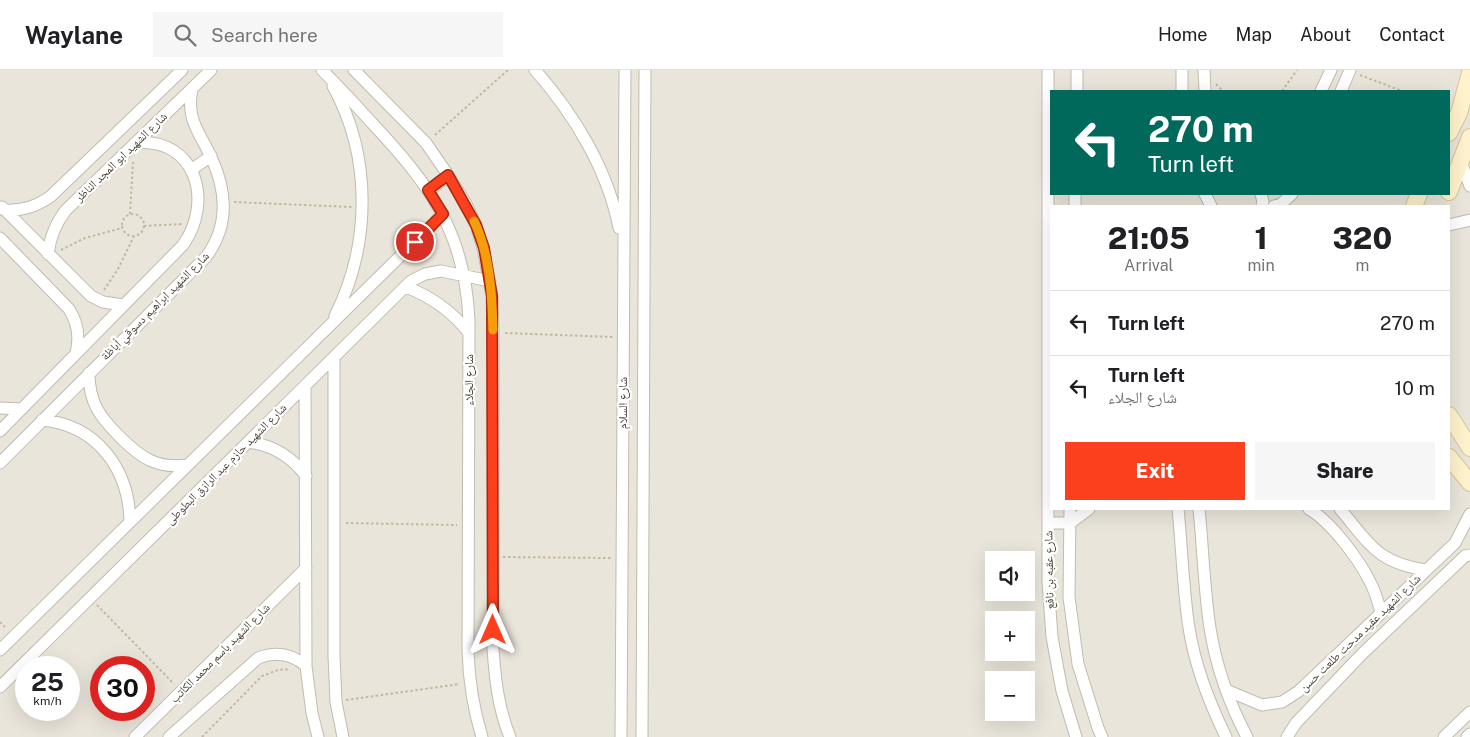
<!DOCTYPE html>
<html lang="en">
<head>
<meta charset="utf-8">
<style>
	:root { --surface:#fff; --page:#f6f6f6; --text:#202124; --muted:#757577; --line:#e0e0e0; --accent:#fc3f1d }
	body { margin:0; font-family:"Public Sans","Noto Naskh Arabic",sans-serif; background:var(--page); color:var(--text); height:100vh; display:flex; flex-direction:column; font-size:19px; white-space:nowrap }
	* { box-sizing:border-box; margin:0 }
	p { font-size:16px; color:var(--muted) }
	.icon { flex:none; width:28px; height:28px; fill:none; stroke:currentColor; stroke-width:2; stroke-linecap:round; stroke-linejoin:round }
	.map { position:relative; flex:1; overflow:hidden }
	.side { position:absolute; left:1050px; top:135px; width:400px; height:305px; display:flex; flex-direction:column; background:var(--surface); border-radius:0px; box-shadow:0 5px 20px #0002 }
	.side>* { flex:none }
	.hud { position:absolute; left:1050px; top:20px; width:400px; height:105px; border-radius:0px; box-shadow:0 5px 20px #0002; background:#00695c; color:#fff; overflow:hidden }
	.fabs { position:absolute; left:985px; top:481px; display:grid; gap:10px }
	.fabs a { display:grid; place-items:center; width:50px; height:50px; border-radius:0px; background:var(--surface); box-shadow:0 5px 20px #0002; font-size:25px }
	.speed { position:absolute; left:15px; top:586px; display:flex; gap:10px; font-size:25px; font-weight:700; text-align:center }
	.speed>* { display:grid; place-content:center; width:65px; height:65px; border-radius:50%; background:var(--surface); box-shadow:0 5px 20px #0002; line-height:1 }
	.speed small { font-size:12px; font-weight:400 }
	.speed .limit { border:8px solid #d22; background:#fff; color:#111 }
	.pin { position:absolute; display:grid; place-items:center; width:42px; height:42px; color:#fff; margin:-21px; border:2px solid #fff; border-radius:50%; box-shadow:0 1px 5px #0007 }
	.me { position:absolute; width:55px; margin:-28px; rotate:0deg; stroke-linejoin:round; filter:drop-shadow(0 0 4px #0008) }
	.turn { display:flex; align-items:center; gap:18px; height:105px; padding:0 15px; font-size:22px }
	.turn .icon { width:65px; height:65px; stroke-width:2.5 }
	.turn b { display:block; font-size:35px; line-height:42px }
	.eta { display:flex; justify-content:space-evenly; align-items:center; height:85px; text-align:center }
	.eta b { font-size:30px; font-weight:800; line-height:35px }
	.action { display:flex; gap:10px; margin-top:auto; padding:10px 15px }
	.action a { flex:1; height:58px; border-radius:0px; background:var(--accent); color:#fff; font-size:20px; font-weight:800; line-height:58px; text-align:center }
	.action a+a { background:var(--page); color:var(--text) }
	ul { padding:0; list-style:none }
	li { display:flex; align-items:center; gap:15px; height:65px; padding:0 15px; border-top:1px solid var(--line) }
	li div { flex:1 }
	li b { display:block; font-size:19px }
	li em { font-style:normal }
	header { display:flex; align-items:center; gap:30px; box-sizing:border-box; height:70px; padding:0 25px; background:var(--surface); border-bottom:1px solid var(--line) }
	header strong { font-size:24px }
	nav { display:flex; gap:28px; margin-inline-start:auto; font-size:18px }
	.search { width:350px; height:45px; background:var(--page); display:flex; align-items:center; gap:12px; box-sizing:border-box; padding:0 18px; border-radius:0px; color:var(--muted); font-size:19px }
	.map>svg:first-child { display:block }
	.residential { fill:#eae5da; fill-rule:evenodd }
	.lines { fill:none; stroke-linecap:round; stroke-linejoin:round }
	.street-casing { stroke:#c2bbae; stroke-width:13 }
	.secondary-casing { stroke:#d6c79b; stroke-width:18 }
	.path { stroke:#c4b79f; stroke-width:2; stroke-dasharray:2.5 2.5; stroke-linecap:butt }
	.street { stroke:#fff; stroke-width:11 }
	.secondary { stroke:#fff3cd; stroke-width:16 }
	.route-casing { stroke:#a42913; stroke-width:12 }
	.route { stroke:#fc3f1d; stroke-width:9 }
	.slow { stroke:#f59e0b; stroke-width:9 }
	.labels { text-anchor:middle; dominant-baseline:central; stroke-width:4.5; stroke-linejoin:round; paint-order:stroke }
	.street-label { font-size:12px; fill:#4b4439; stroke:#fff }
</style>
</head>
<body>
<header>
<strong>Waylane</strong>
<div class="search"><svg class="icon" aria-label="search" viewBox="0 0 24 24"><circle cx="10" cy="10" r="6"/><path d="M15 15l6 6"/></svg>Search here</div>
<nav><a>Home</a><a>Map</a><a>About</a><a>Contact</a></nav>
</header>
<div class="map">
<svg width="1470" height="667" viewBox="0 0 1470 667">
	<rect width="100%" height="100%" fill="#f6f3ec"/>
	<path class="residential" d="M0 0H1470V667H0ZM1051 21H1449V124H1051ZM1051 136H1449V439H1051ZM994 490H1026V522H994ZM994 550H1026V582H994ZM26 598H69V640H26ZM101 598H144V640H101ZM994 610H1026V642H994Z"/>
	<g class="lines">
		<g class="street-casing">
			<path id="street" d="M322 0C339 17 356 35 372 53 430 115 465 162 469 250L468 581C469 611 473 638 482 667
				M354 0 426 73 448 105 466 134 476 155 483 178 492 226 493 263V578C495 608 498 638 510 667
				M535 0C574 44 608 100 619 158
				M1048 0V513L1052 567 1062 621 1076 667
				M1182 0V21
				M1204 0 1205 21
				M333 16C372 87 371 174 335 246
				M1077 21V0
				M1321 21 1331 0
				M1341 21 1350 0
				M1461 92 1470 116
				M191 100 211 86
				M429 121 448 105
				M1205 124 1211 136
				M1261 124 1263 132 1262 136
				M1075 136V124
				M1274 136 1281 134 1292 124
				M2 137 91 226 103 232 124 235
				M4 140C22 141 36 137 51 126L182 0
				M1449 155 1470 150
				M0 168 69 239C78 253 80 267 76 283
				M48 184C50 167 55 154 66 140L211 0
				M406 217C432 227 452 241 469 263
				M334 287V586L336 632 343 667
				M89 303C89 333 100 347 120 367 141 388 157 399 188 395
				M305 316 306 596 312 643 318 667
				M0 338 22 339
				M42 350C97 355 129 399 130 452
				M0 361 183 175C214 131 196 67 135 73
				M248 372C273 375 291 386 306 406
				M0 393 206 187C229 156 227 121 211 87 199 61 186 50 192 19
				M1070 439 1069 527 1078 594 1098 658 1102 667
				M1178 439C1182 478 1183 519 1189 558 1195 597 1209 632 1226 667
				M1199 439C1203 478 1204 519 1210 558 1216 596 1229 633 1247 667
				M1309 439C1330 451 1358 488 1369 510 1375 520 1378 531 1381 543
				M1340 439C1370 474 1376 492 1425 500
				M1048 453H1070L1089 439
				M0 580 443 144
				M0 617 411 211 425 204 441 201 490 211
				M1226 620 1262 635 1282 632 1299 621 1455 473 1470 444
				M135 667 306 498
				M169 667 258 588C276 581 292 584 306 596
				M621 667 625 0
				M642 667 645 0
				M1287 667 1296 653 1363 583 1465 486 1470 485
				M1444 667 1470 642
				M1467 667 1470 664"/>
		</g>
		<g class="secondary-casing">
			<path id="secondary" d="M1449 63 1459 43 1470 3
				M1449 122 1470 67
				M1414 136 1419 124
				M1449 345 1470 378
				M1449 387 1470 413"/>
		</g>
		<path class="path" d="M1360 5 1402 21
			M1216 14 1223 21
			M1282 21 1297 0
			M435 65 508 0
			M234 132 352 137
			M122 155a11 11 0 1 1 22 0a11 11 0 1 1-22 0Z
			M130 144 133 92
			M144 156 182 154
			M61 180 85 168 122 158
			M104 220 118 199 134 166
			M505 263 613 267
			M346 453 457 455
			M503 487 611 488
			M97 535 174 614
			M0 552 5 557
			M346 630 460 614
			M202 667 262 606 278 600 290 599"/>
		<use href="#street" class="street"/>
		<use href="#secondary" class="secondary"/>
	</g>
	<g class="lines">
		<g class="route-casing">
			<path id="route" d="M415 172 443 144 428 120 448 105 476 155 484 178 492 226 493 560"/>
		</g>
		<use href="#route" class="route"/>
		<path class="slow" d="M474 151C490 184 492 224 493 260"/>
	</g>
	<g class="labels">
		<g class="street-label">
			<text transform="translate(121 87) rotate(-44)">شارع الشهيد ابو المجد الناظر</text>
			<text transform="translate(155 236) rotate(-45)">شارع الشهيد ابراهيم دسوقي أباظة</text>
			<text transform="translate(469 310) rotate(-90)">شارع الجلاء</text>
			<text transform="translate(623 333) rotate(-90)">شارع السلام</text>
			<text transform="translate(226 394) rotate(-45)">شارع الشهيد حازم عبد الرازق البطوطى</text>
			<text transform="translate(1049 500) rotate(-91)">شارع عقبه بن نافع</text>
			<text transform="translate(1360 563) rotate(-44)">شارع الشهيد عقيد مدحت طلعت حسن</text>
			<text transform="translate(220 583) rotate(-45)">شارع الشهيد باسم محمد الكاتب</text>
		</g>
	</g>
</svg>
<div class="fabs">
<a><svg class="icon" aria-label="sound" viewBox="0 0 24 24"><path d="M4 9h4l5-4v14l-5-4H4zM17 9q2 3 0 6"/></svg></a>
<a>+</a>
<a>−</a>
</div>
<div class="speed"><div>25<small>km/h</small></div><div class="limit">30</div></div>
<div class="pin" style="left:415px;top:172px;background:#d93025"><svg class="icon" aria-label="arrive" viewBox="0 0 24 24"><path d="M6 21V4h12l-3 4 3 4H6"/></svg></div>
<svg class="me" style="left:493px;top:560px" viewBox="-20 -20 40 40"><path d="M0-17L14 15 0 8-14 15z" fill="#fc3f1d" stroke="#fff" stroke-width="4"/></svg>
<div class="hud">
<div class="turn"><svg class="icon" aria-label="left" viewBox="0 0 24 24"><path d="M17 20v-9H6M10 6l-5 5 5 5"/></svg><div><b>270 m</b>Turn left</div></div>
</div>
<section class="side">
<div class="eta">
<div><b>21:05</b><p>Arrival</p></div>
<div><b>1</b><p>min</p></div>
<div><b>320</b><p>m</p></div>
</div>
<ul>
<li><svg class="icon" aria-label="left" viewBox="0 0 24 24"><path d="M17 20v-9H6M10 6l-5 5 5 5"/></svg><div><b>Turn left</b></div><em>270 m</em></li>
<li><svg class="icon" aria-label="left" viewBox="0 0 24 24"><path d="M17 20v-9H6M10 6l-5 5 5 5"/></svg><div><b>Turn left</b><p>شارع الجلاء</p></div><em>10 m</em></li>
</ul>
<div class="action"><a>Exit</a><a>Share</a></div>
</section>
</div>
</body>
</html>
